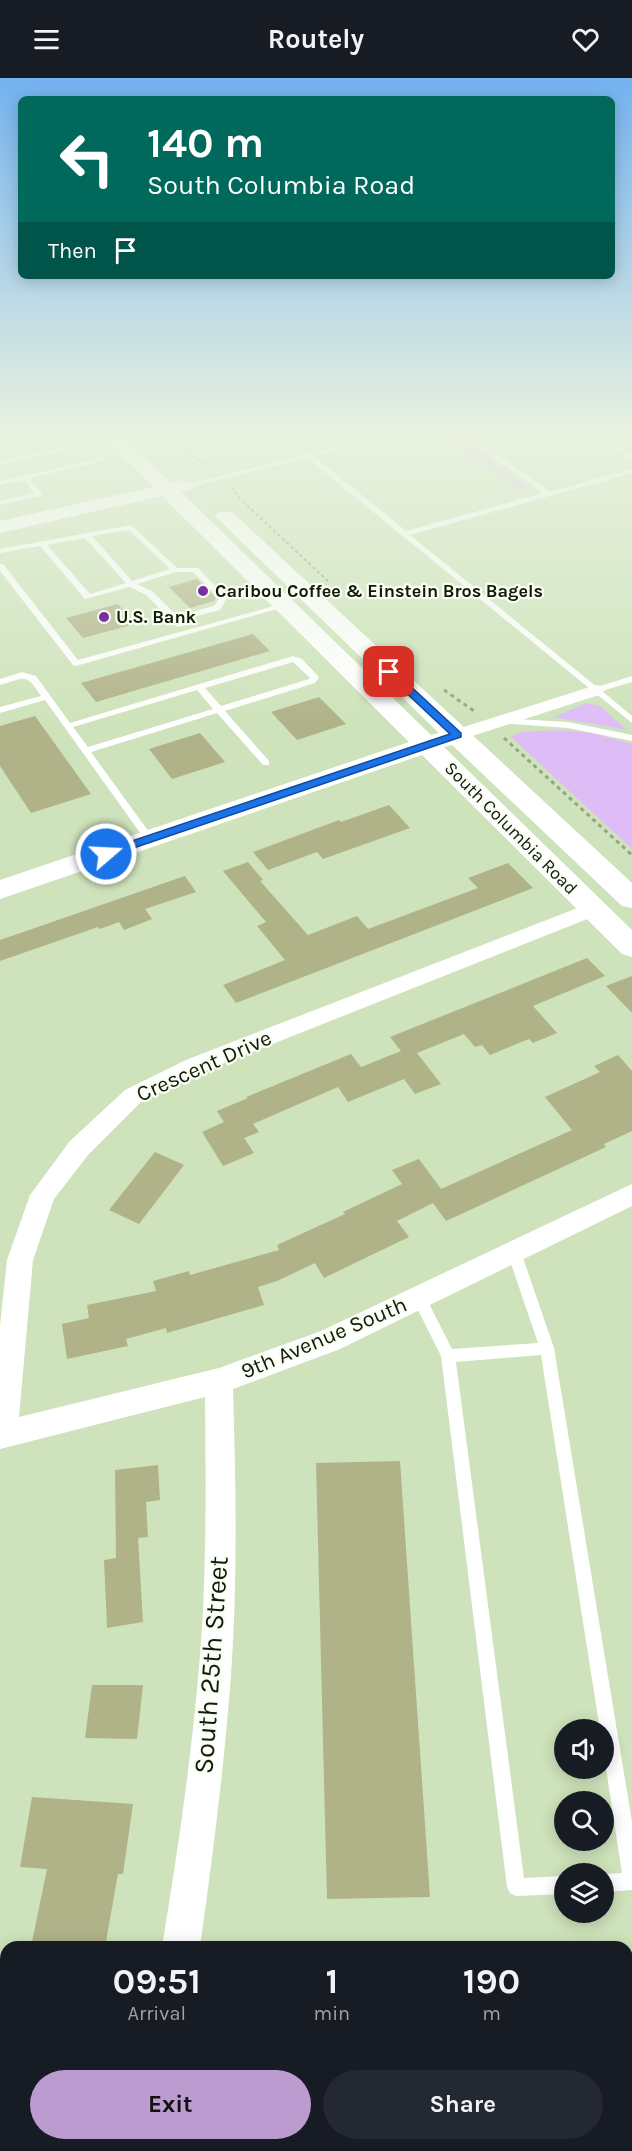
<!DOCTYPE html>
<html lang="en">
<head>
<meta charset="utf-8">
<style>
	:root { --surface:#171b24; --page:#242831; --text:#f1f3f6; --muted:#9ea1a6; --accent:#bb9bd0 }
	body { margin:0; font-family:Karla,sans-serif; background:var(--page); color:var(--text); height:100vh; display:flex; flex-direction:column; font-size:22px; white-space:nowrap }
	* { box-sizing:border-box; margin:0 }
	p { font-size:20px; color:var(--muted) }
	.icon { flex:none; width:33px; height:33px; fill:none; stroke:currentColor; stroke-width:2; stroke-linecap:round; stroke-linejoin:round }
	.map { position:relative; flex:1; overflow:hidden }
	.drawer { position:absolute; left:0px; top:1863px; width:633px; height:210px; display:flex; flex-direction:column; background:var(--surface); border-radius:18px 18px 0 0; box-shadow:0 3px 15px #0003 }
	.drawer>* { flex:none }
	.guide { position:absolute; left:18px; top:18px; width:597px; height:183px; border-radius:9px; box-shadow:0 3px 15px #0003; background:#00695c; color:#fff; overflow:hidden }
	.controls { position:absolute; left:554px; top:1641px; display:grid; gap:12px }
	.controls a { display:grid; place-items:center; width:60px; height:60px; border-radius:50%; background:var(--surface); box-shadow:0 3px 15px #0003; font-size:30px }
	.pin { position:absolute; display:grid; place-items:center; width:51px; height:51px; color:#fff; margin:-26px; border-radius:12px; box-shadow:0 3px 9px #0006 }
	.me { position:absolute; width:66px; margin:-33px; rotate:71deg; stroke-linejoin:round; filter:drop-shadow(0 0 4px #0008) }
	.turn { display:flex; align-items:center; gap:21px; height:126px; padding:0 30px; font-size:27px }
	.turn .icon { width:78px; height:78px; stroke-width:2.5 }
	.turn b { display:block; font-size:42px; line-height:51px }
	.then { display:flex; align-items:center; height:57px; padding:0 30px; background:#0003; gap:12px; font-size:22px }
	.eta { display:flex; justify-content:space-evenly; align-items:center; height:102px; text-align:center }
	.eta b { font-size:36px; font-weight:700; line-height:42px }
	.primary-button { display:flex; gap:12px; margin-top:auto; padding:12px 30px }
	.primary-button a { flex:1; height:69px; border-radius:36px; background:var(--accent); color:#111; font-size:24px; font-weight:700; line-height:69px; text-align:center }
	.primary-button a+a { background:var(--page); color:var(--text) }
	header { display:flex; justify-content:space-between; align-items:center; height:78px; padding:0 30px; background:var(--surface); font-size:27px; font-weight:700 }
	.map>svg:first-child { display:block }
	.green { fill:#debdf7 }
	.building { fill:#b0b288 }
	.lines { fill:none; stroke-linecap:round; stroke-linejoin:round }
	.path-far1 { stroke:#94a585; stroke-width:2; stroke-dasharray:3 3; stroke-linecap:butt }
	.path { stroke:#94a585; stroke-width:3; stroke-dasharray:4 4; stroke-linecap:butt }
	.lane { fill:#fff; fill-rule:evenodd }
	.street { fill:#fff; fill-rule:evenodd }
	.secondary { fill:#fff; fill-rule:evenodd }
	.route { fill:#1a73e8; stroke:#114b97; stroke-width:1.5 }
	.poi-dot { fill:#782fa2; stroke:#f8fff2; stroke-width:2 }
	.labels { text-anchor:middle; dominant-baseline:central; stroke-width:4.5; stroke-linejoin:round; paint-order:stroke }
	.far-poi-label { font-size:18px; font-weight:bold; fill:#131a0b; stroke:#f8fff2; text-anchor:start }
	.far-street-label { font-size:18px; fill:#131a0b; stroke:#f8fff2 }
	.street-label { font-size:22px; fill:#131a0b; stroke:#f8fff2 }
	.near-street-label { font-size:27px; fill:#131a0b; stroke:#f8fff2 }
</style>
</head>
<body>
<header><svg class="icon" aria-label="menu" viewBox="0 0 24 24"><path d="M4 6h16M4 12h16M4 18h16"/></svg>Routely<svg class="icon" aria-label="heart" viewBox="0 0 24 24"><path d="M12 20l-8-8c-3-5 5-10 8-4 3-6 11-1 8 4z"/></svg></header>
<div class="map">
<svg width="632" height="2073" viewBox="0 0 632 2073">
	<rect width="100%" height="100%" fill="#cee3bb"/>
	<path class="green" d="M450 354 531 411 522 413 442 356 431 358 428 355Z
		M586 625 600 628 627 652 554 639Z
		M561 652 592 655 632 666V771L511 659 521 654Z"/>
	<path class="building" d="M197 501 216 520 214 523 190 530 169 509Z
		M118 526 135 546 83 560 66 540Z
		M253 556 270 573 96 624 81 605Z
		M319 619 346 646 297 662 271 634Z
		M35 638 91 716 31 735 0 688V648Z
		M200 655 225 684 172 701 149 671Z
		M389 727 410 750 323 781 317 774 268 792 253 774 339 742 341 744Z
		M248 784 263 802 260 803 308 857 357 838 368 851 478 810 468 800 508 785 533 810 236 925 223 907 285 882 257 848 266 844 223 793Z
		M185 798 196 814 145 831 152 841 124 852 119 844 100 851 98 849 0 883V862Z
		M587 880 605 898 533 928 557 955 533 965 529 961 490 977 482 967 475 969 464 956 417 975 441 1006 415 1016 404 1001 348 1024 338 1009 253 1046 259 1054 244 1060 254 1075 223 1088 202 1054 224 1044 217 1033 248 1020 246 1019 351 976 361 989 401 973 390 959Z
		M632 898V935L606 908Z
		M618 977 632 993V1053L604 1066 606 1069 446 1143 433 1125 397 1143 409 1159 359 1183 324 1200 315 1185 277 1203 258 1209 264 1227 167 1255 166 1250 126 1261 128 1268 67 1281 62 1246 89 1240 87 1227 156 1213 153 1203 189 1193 190 1197 279 1172 277 1167 345 1136 343 1134 402 1106 392 1092 419 1081 441 1111 572 1052 545 1019 600 994 594 988Z
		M155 1074 184 1087 139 1146 109 1132Z
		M400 1383 430 1819 327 1821 316 1385Z
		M158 1387 160 1422 146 1424 148 1459 138 1460 143 1544 107 1550 104 1482 116 1480 115 1392Z
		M92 1607H143L137 1661 85 1660Z
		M32 1719 133 1726 123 1796H118L105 1869H31L47 1791 20 1789Z"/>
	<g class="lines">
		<path class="path-far1" d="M166 354 192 378 209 388
			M232 409 238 419 329 504"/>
		<path class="path" d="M444 612 474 633
			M504 660 632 777"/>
		<path class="lane" d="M49 354H63L0 369V365Z
			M277 354H285L310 375 394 354H407L314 378 406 453 543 415 457 354H465L550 414 632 391V395L410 457 597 609 632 598V604L602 613 632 638V645L307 380 192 408 188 406 303 377Z
			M589 354H597L632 377V382Z
			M87 364 104 381V383L30 400 42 416 41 418 0 427V423L34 415 24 402 0 407V403L97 381 85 368 0 387V383Z
			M131 447 177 490H198L227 520 220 532 181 542 185 547 178 549 146 517 130 509 85 521 40 468 0 475V471ZM129 452 170 491 132 503 92 458ZM85 460 126 505 90 516 47 467ZM176 494H193L219 520 214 528 177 538 152 513 137 506Z
			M0 486H3L78 582 281 526 288 528 76 588 73 587 0 493Z
			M293 578 302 581 318 598 319 600 315 605 225 633 269 683V687H263L217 635 91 674 154 761 149 764 146 763 45 622 0 635V629L41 618C25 594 26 600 0 607V601L22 594 36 598 70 645ZM293 584 310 600 309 601 221 628 205 610ZM197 612 213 631 88 669 73 649Z
			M501 640 568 644 632 657V663L568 650 498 645V641Z
			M514 1168 519 1170 521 1174 554 1270 632 1744V1812L603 1814V1796L622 1795 603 1671V1652H600L541 1277 456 1284 524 1800 564 1798V1816L516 1818 510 1815 507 1809 441 1278 412 1220 414 1216 419 1214 424 1216 452 1271 538 1265 507 1174 509 1170Z"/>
		<path class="street" d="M596 607 602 608 605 612 602 616 463 661H451L448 657 451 653Z
			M593 824 600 826 603 831 600 836 202 994 141 1024 88 1077 54 1121 33 1182 19 1339 219 1290 321 1253 632 1106V1128L340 1271 233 1311C236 1410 238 1511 230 1611 223 1697 212 1784 200 1869H162C176 1784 189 1697 197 1611 207 1515 206 1416 205 1319L0 1371V1247L7 1182 30 1117 70 1063 125 1012 186 982Z
			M126 2067H166L165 2073H125Z"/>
		<path class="secondary" d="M99 354H119L171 405 183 402 190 404 193 408 190 412 181 414 431 657 439 655 215 438 218 434H232L632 805V830L622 828 452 667 444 669 632 852V879L622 876 422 677 0 821V802L409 664 162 418 0 455V443L153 409Z"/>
	</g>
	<linearGradient id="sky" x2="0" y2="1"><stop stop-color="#73b2ef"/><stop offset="0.55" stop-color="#e9f2e0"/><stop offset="1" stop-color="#e9f2e0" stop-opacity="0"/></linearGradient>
	<rect width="632" height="645" fill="url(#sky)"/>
	<path class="route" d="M386 592H393L461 655V659L110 778H102V773L450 656 386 596Z"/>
	<g class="poi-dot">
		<circle cx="203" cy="513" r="6"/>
		<circle cx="104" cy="539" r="6"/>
	</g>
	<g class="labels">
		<g class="far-poi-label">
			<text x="215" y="513">Caribou Coffee &amp; Einstein Bros Bagels</text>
			<text x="116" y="539">U.S. Bank</text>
		</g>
		<g class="far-street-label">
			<text transform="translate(511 750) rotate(45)">South Columbia Road</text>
		</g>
		<g class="street-label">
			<text transform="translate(204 988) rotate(-24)">Crescent Drive</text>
			<text transform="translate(324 1260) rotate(-23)">9th Avenue South</text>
		</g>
		<g class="near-street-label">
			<text transform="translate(211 1587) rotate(-86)">South 25th Street</text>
		</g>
	</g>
</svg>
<div class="controls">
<a><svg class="icon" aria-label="sound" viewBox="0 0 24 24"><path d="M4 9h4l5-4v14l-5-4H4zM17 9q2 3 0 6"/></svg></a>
<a><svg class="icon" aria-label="search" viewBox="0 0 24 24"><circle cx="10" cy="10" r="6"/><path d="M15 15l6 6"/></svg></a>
<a><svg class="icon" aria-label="layers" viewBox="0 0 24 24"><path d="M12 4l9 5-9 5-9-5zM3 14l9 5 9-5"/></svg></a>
</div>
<div class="pin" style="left:389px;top:594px;background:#d93025"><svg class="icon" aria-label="arrive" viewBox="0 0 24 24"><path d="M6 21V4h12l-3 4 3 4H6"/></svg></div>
<svg class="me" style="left:106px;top:776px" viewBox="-20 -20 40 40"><circle r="17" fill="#1a73e8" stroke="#fff" stroke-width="3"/><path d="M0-11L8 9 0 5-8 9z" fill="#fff"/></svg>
<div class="guide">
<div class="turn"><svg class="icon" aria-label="left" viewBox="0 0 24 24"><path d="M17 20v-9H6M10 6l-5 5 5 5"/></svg><div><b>140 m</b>South Columbia Road</div></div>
<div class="then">Then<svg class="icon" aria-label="arrive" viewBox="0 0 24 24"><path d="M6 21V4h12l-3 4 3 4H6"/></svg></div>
</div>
<section class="drawer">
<div class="eta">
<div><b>09:51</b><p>Arrival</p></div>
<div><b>1</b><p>min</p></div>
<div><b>190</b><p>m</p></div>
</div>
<div class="primary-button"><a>Exit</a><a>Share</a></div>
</section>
</div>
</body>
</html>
